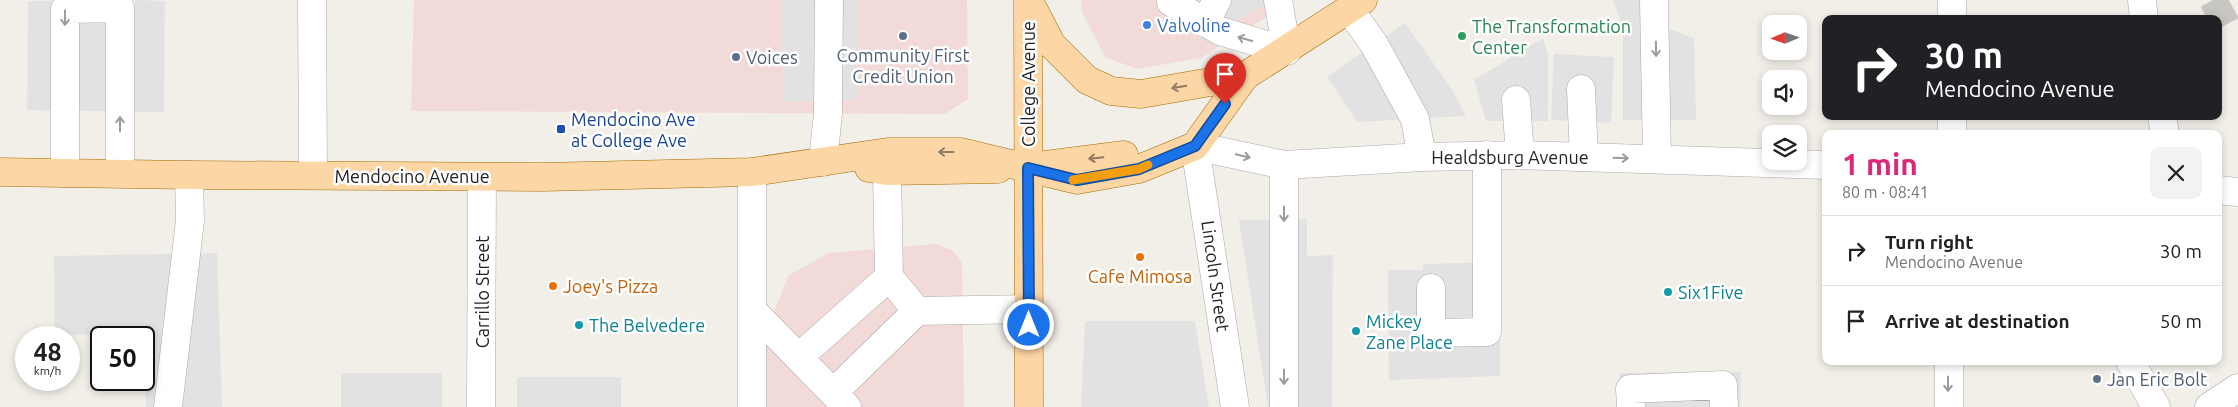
<!DOCTYPE html>
<html lang="en">
<head>
<meta charset="utf-8">
<style>
	:root { --surface:#fff; --page:#f2f2f2; --text:#202124; --muted:#757577; --line:#e0e0e0; --accent:#db2777 }
	body { margin:0; font-family:Ubuntu,sans-serif; background:var(--page); color:var(--text); height:100vh; display:flex; flex-direction:column; font-size:19px; white-space:nowrap }
	* { box-sizing:border-box; margin:0 }
	p { font-size:16px; color:var(--muted) }
	.icon { flex:none; width:28px; height:28px; fill:none; stroke:currentColor; stroke-width:2; stroke-linecap:round; stroke-linejoin:round }
	.map { position:relative; flex:1; overflow:hidden }
	.panel { position:absolute; left:1822px; top:130px; width:400px; height:235px; display:flex; flex-direction:column; background:var(--surface); border-radius:10px; box-shadow:0 2px 8px #0003 }
	.panel>* { flex:none }
	.guide { position:absolute; left:1822px; top:15px; width:400px; height:105px; border-radius:10px; box-shadow:0 2px 8px #0003; background:#202124; color:#fff; overflow:hidden }
	.needle { width:32px; rotate:268deg }
	.buttons { position:absolute; left:1762px; top:15px; display:grid; gap:10px }
	.buttons a { display:grid; place-items:center; width:45px; height:45px; border-radius:10px; background:var(--surface); box-shadow:0 2px 8px #0003; font-size:25px }
	.speed { position:absolute; left:15px; top:326px; display:flex; gap:10px; font-size:25px; font-weight:700; text-align:center }
	.speed>* { display:grid; place-content:center; width:65px; height:65px; border-radius:50%; background:var(--surface); box-shadow:0 2px 8px #0003; line-height:1 }
	.speed small { font-size:12px; font-weight:400 }
	.speed .limit { border:2px solid #111; border-radius:8px; background:#fff; color:#111 }
	.pin { position:absolute; display:grid; place-items:center; width:42px; height:42px; color:#fff; margin:-51px -21px; border-radius:50% 50% 50% 0; rotate:-45deg; box-shadow:0 0 5px #0007 }
	.pin .icon { rotate:45deg }
	.me { position:absolute; width:55px; margin:-28px; rotate:0deg; stroke-linejoin:round; filter:drop-shadow(0 0 4px #0008) }
	.turn { display:flex; align-items:center; gap:18px; height:105px; padding:0 20px; font-size:22px }
	.turn .icon { width:65px; height:65px; stroke-width:2.5 }
	.turn b { display:block; font-size:35px; line-height:42px }
	.round { display:grid; place-items:center; flex:none; width:52px; height:52px; border-radius:10px; background:var(--page) }
	.headline { display:flex; align-items:center; justify-content:space-between; height:85px; padding:0 20px }
	h1 { font-size:30px; font-weight:600; line-height:38px; color:var(--accent) }
	ul { padding:0; list-style:none }
	li { display:flex; align-items:center; gap:15px; height:70px; padding:0 20px; border-top:1px solid var(--line) }
	li div { flex:1 }
	li b { display:block; font-size:19px }
	li em { font-style:normal }
	.map>svg:first-child { display:block }
	.commercial { fill:#f2dad9 }
	.parking { fill:#e2e2e2 }
	.lines { fill:none; stroke-linecap:round; stroke-linejoin:round }
	.minor-tunnel { stroke:#c8c6c1; stroke-width:28; stroke-dasharray:28 14; stroke-linecap:butt }
	.minor-casing { stroke:#a9a9a9; stroke-width:29 }
	.major-casing { stroke:#a06b00; stroke-width:29 }
	.minor { stroke:#fff; stroke-width:28 }
	.major { stroke:#fcd6a4; stroke-width:28 }
	.oneway { stroke:#9c9c9c }
	.oneway2 { stroke:#8f7c63 }
	.route-casing { stroke:#114b97; stroke-width:12 }
	.route { stroke:#1a73e8; stroke-width:9 }
	.slow { stroke:#f59e0b; stroke-width:9 }
	.shop-dot { fill:#3f7fe0; stroke:#fff; stroke-width:2 }
	.service-dot { fill:#5c6f8a; stroke:#fff; stroke-width:2 }
	.leisure-dot { fill:#2e9e5b; stroke:#fff; stroke-width:2 }
	.transit-dot { fill:#1a4fb4; stroke:#fff; stroke-width:2 }
	.food-dot { fill:#e8710a; stroke:#fff; stroke-width:2 }
	.culture-dot { fill:#0f9aa8; stroke:#fff; stroke-width:2 }
	.labels { text-anchor:middle; dominant-baseline:central; stroke-width:5; stroke-linejoin:round; paint-order:stroke }
	.shop-label { font-size:18px; fill:#366cbe; stroke:#fff; text-anchor:start }
	.leisure-label { font-size:18px; fill:#27864d; stroke:#fff; text-anchor:start }
	.service-label { font-size:18px; fill:#4e5e75; stroke:#fff; text-anchor:start }
	.street-label { font-size:18px; fill:#222; stroke:#fff }
	.transit-label { font-size:18px; fill:#164399; stroke:#fff; text-anchor:start }
	.food-label { font-size:18px; fill:#c56008; stroke:#fff }
	.culture-label { font-size:18px; fill:#0d838f; stroke:#fff; text-anchor:start }
</style>
</head>
<body>
<div class="map">
<svg width="2238" height="407" viewBox="0 0 2238 407">
	<rect width="100%" height="100%" fill="#f2efe9"/>
	<path class="commercial" d="M414 0H967L968 99 945 114 411 111Z
		M1081 0H1294L1201 58 1137 69 1105 57 1082 12Z
		M935 244 952 250 962 263 964 407H760L763 338 789 275 829 253Z"/>
	<path class="parking" d="M135 0 165 1 164 112 27 110 28 1H60V4L135 5Z
		M781 0H857L858 100 783 102Z
		M1172 0H1265V4L1205 40 1162 16Z
		M1613 0H1666L1667 28 1694 38 1696 120H1623V28Z
		M1405 23 1453 91 1466 116 1357 122 1327 77Z
		M1543 38 1548 55V121H1486L1474 80Z
		M1554 54 1614 57 1611 123 1551 120Z
		M1307 219V256L1333 255 1332 407H1268L1239 220Z
		M217 253 222 407H146L144 333 55 335 54 256Z
		M1500 262V376L1389 380 1388 270H1423V264Z
		M1085 321H1195L1209 407H1081Z
		M1741 372 1740 407H1620V373Z
		M341 373H442V407H341Z
		M517 377H621V407H517Z"/>
	<g class="lines">
		<path class="minor-tunnel" d="M2213 0 2227 26 2238 19"/>
		<g class="minor-casing">
			<path id="minor" d="M312 0 313 175
				M1654 0 1657 159
				M1952 0V19
				M2142 0 2144 19
				M1171 2 1220 31 1287 51 1278 0
				M1349 9 1374 44 1415 119 1422 157
				M1205 23 1217 0
				M1581 89 1584 157
				M1516 100 1520 155
				M1952 116V134
				M2162 116 2165 134
				M823 162 828 113 829 0
				M1284 165V407
				M887 171 889 277 917 311
				M752 172V407
				M65 173V9L120 8V173
				M2219 190 2238 192
				M1431 288V333L1487 332V155
				M752 310 847 407
				M799 357 889 277
				M1949 361V407
				M2130 361 2156 407
				M834 392 917 311 1029 309
				M168 407 190 221 189 175
				M481 407 482 177
				M1235 407 1195 146 1284 165 1422 157 1520 155 1826 165
				M1631 407 1630 389 1723 385 1724 407
				M2209 407 2238 388"/>
		</g>
		<g class="major-casing">
			<path id="major" d="M1028 0 1029 407
				M1030 3 1052 45 1087 80 1111 91 1141 94 1245 76
				M1038 166 1124 155
				M869 168 887 171 998 169
				M0 172 189 175 543 177 752 172 888 152H961L1077 180 1139 169 1195 146 1245 76 1363 0"/>
		</g>
		<use href="#minor" class="minor"/>
		<use href="#major" class="major"/>
	</g>
	<defs><path id="oneway-shaft" d="M-6 0H5M1.5-3L5.5 0L1.5 3" fill="none" stroke-width="1.6" stroke-linecap="round" stroke-linejoin="round" transform="scale(1.25)"/></defs>
	<g class="oneway">
		<use href="#oneway-shaft" transform="translate(65 18) rotate(90)"/>
		<use href="#oneway-shaft" transform="translate(1245 39) rotate(-164)"/>
		<use href="#oneway-shaft" transform="translate(1656 49) rotate(89)"/>
		<use href="#oneway-shaft" transform="translate(120 124) rotate(-90)"/>
		<use href="#oneway-shaft" transform="translate(1243 156) rotate(13)"/>
		<use href="#oneway-shaft" transform="translate(1621 158) rotate(2)"/>
		<use href="#oneway-shaft" transform="translate(1284 214) rotate(90)"/>
		<use href="#oneway-shaft" transform="translate(1284 377) rotate(90)"/>
		<use href="#oneway-shaft" transform="translate(1948 384) rotate(90)"/>
	</g>
	<g class="oneway2">
		<use href="#oneway-shaft" transform="translate(1179 87) rotate(170)"/>
		<use href="#oneway-shaft" transform="translate(946 152) rotate(180)"/>
		<use href="#oneway-shaft" transform="translate(1096 158) rotate(174)"/>
	</g>
	<g class="lines">
		<g class="route-casing">
			<path id="route" d="M1029 325 1028 168 1077 180 1139 169 1195 146 1225 104"/>
		</g>
		<use href="#route" class="route"/>
		<path class="slow" d="M1073 180 1139 169 1148 165"/>
	</g>
	<circle class="shop-dot" cx="1147" cy="25" r="5"/>
	<g class="service-dot">
		<circle cx="903" cy="36" r="5"/>
		<circle cx="736" cy="57" r="5"/>
		<circle cx="2097" cy="379" r="5"/>
	</g>
	<circle class="leisure-dot" cx="1462" cy="36" r="5"/>
	<rect class="transit-dot" x="556" y="124" width="10" height="10" rx="2.5"/>
	<g class="food-dot">
		<circle cx="1140" cy="257" r="5"/>
		<circle cx="553" cy="286" r="5"/>
	</g>
	<g class="culture-dot">
		<circle cx="1668" cy="292" r="5"/>
		<circle cx="579" cy="325" r="5"/>
		<circle cx="1356" cy="331" r="5"/>
	</g>
	<g class="labels">
		<g class="shop-label">
			<text x="1157" y="25">Valvoline</text>
		</g>
		<g class="leisure-label">
			<text x="1472" y="26">The Transformation<tspan x="1472" dy="21">Center</tspan></text>
		</g>
		<g class="service-label">
			<text x="903" y="55" text-anchor="middle">Community First<tspan x="903" dy="21">Credit Union</tspan></text>
			<text x="746" y="57">Voices</text>
			<text x="2107" y="379">Jan Eric Bolt</text>
		</g>
		<g class="street-label">
			<text transform="translate(1028 84) rotate(-90)">College Avenue</text>
			<text x="1510" y="157">Healdsburg Avenue</text>
			<text x="412" y="176">Mendocino Avenue</text>
			<text transform="translate(1216 276) rotate(82)">Lincoln Street</text>
			<text transform="translate(482 292) rotate(-90)">Carrillo Street</text>
		</g>
		<g class="transit-label">
			<text x="571" y="119">Mendocino Ave<tspan x="571" dy="21">at College Ave</tspan></text>
		</g>
		<g class="food-label">
			<text x="1140" y="276">Cafe Mimosa</text>
			<text x="563" y="286" text-anchor="start">Joey's Pizza</text>
		</g>
		<g class="culture-label">
			<text x="1678" y="292">Six1Five</text>
			<text x="1366" y="321">Mickey<tspan x="1366" dy="21">Zane Place</tspan></text>
			<text x="589" y="325">The Belvedere</text>
		</g>
	</g>
</svg>
<div class="buttons">
<a><svg class="needle" viewBox="-14 -14 28 28"><path d="M0-13l5 13h-10z" fill="#e53935"/><path d="M0 13l5-13h-10z" fill="#757577"/></svg></a>
<a><svg class="icon" aria-label="sound" viewBox="0 0 24 24"><path d="M4 9h4l5-4v14l-5-4H4zM17 9q2 3 0 6"/></svg></a>
<a><svg class="icon" aria-label="layers" viewBox="0 0 24 24"><path d="M12 4l9 5-9 5-9-5zM3 14l9 5 9-5"/></svg></a>
</div>
<div class="speed"><div>48<small>km/h</small></div><div class="limit">50</div></div>
<div class="pin" style="left:1225px;top:104px;background:#d93025"><svg class="icon" aria-label="arrive" viewBox="0 0 24 24"><path d="M6 21V4h12l-3 4 3 4H6"/></svg></div>
<svg class="me" style="left:1029px;top:325px" viewBox="-20 -20 40 40"><circle r="17" fill="#1a73e8" stroke="#fff" stroke-width="3"/><path d="M0-11L8 9 0 5-8 9z" fill="#fff"/></svg>
<div class="guide">
<div class="turn"><svg class="icon" aria-label="right" viewBox="0 0 24 24"><path d="M7 20v-9h11M14 6l5 5-5 5"/></svg><div><b>30 m</b>Mendocino Avenue</div></div>
</div>
<section class="panel">
<div class="headline"><div><h1>1 min</h1><p>80 m · 08:41</p></div><a class="round"><svg class="icon" aria-label="close" viewBox="0 0 24 24"><path d="M6 6l12 12M18 6L6 18"/></svg></a></div>
<ul>
<li><svg class="icon" aria-label="right" viewBox="0 0 24 24"><path d="M7 20v-9h11M14 6l5 5-5 5"/></svg><div><b>Turn right</b><p>Mendocino Avenue</p></div><em>30 m</em></li>
<li><svg class="icon" aria-label="arrive" viewBox="0 0 24 24"><path d="M6 21V4h12l-3 4 3 4H6"/></svg><div><b>Arrive at destination</b></div><em>50 m</em></li>
</ul>
</section>
</div>
</body>
</html>
